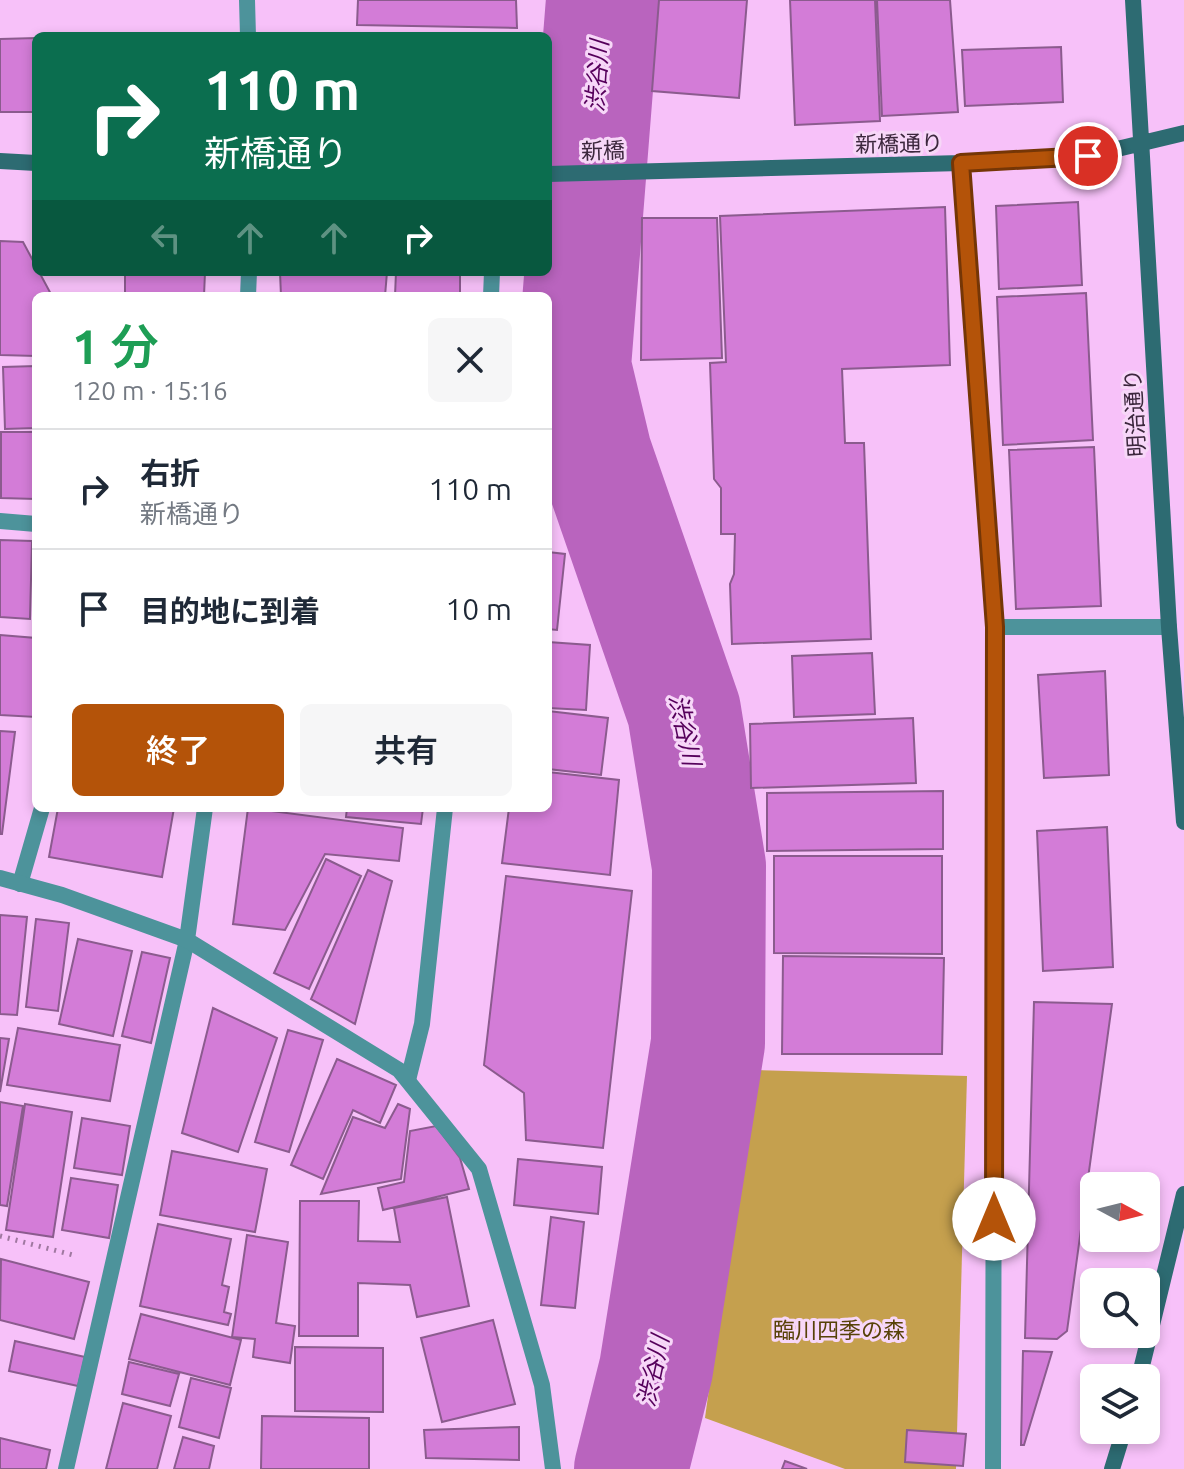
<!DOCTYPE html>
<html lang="ja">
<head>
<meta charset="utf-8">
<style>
	:root { --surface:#fff; --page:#f6f6f7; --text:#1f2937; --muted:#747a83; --line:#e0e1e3; --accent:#b45309 }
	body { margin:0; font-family:Ubuntu,"Noto Sans JP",sans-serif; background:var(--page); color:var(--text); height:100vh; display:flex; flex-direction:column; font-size:30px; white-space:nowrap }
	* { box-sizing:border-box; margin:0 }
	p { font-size:26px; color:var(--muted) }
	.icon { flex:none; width:44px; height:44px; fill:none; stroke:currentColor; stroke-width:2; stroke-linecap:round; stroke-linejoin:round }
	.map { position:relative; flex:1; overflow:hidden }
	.details { position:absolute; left:32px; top:292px; width:520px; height:520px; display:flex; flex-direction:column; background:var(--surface); border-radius:12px; box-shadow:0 4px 12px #0003 }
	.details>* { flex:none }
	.top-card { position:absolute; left:32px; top:32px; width:520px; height:244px; border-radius:12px; box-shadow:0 4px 12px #0003; background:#0b6e4f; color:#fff; overflow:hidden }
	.needle { width:52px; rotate:97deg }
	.controls { position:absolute; left:1080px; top:1172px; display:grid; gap:16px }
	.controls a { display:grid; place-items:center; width:80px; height:80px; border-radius:12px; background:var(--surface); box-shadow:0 4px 12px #0003; font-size:40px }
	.pin { position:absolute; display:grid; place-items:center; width:68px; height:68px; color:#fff; margin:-34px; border:4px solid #fff; border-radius:50%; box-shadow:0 2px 8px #0007 }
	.me { position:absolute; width:88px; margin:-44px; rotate:0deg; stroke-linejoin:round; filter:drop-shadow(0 0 6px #0008) }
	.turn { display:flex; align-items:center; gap:28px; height:168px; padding:0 40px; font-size:36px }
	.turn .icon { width:104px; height:104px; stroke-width:2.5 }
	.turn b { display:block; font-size:56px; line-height:68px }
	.lanes { display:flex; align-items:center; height:76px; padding:0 40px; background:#0003; justify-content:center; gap:40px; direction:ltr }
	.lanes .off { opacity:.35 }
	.round { display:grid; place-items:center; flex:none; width:84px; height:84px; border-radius:12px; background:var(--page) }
	.headline { display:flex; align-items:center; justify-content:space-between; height:136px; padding:0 40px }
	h1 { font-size:48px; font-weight:600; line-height:60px; color:#1e9e55 }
	.action { display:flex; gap:16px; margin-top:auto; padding:16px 40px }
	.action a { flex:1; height:92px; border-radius:12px; background:var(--accent); color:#fff; font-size:32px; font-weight:600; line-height:92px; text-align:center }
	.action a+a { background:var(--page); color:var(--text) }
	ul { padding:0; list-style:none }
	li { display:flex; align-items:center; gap:24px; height:120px; padding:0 40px; border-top:2px solid var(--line) }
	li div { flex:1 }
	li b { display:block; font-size:30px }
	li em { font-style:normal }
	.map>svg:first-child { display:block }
	.green { fill:#c5a04e }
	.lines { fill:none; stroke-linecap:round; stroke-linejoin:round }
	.river { stroke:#b964be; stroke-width:114 }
	.building { fill:#d37cd7; stroke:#8b5b8e; stroke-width:2 }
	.path { stroke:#9f78a0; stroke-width:5; stroke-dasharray:2 6; stroke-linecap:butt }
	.lane { stroke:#4d939b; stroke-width:16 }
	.street { stroke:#4d939b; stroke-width:16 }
	.secondary { stroke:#2d6b72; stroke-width:16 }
	.route-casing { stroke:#753606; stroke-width:20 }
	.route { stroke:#b45309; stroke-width:14 }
	.labels { text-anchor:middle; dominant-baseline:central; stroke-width:6; stroke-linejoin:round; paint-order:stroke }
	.street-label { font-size:22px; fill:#3c273d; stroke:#f7d7f8 }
	.park-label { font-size:22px; fill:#574107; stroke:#f7d7f8 }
	.water-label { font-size:24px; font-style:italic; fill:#56005b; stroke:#f7d7f8 }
</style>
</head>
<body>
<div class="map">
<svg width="1184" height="1469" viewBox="0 0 1184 1469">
	<rect width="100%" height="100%" fill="#f7c1f9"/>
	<path class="green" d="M753 1070 967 1076 956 1469H845L705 1418Z"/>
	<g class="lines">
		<path class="river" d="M603 0 574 366 595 454 684 711 709 866 708 1043 656 1369 631 1469"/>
	</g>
	<path class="building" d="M358 0H516L517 28 357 25Z
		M659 0H747L739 98 652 91Z
		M790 0H875L880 121 795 125Z
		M877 0H950L958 112 882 116Z
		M36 38V112H0V39Z
		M1061 47 1063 102 965 106 962 50Z
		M1078 202 1082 285 999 289 996 206Z
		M945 207 950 365 842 369 845 443H864L871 639 732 644 730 584 734 574 735 534H721V488L714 479 710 363 726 362 720 216Z
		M642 218H717L722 358 641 360Z
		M0 241 23 242 52 296H36V356L0 355Z
		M125 272H205L204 296H125Z
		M280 272H387L385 296H281Z
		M396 272H460V296H395Z
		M1086 293 1093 440 1003 445 997 297Z
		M36 366V428L5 429 3 367Z
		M1 432H36V499L1 498Z
		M1094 447 1101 606 1016 609 1009 450Z
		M0 540 32 541 30 619 0 617Z
		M548 552 565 554 557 630 548 629Z
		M0 635 36 638V717L0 715Z
		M548 642 590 645 586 710 548 708Z
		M872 653 875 714 794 717 792 656Z
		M1105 671 1109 775 1044 778 1038 675Z
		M548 711 608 718 601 775 548 769Z
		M913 718 916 783 751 788 750 724Z
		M0 731 15 732 2 834H0Z
		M548 772 619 780 610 875 502 863 509 808H548Z
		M943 791V849L767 851V793Z
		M58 808H174L162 877 49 857Z
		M248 808 403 828 399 861 325 854 285 930 233 924Z
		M347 808H423L421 824 346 817Z
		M1107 827 1113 967 1043 971 1037 831Z
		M774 856H942V954L774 953Z
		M326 859 361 876 309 989 274 973Z
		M368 870 392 881 355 1024 311 999Z
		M506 876 632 891 603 1148 526 1140 524 1093 484 1065Z
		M0 915 27 917 17 1015 0 1014Z
		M36 919 69 923 58 1011 26 1007Z
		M78 939 132 951 113 1036 59 1024Z
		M142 952 170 958 151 1043 122 1036Z
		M783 956 944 958 942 1054H782Z
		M1034 1002 1112 1004 1067 1331 1057 1339 1025 1338Z
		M213 1008 277 1038 238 1152 182 1133Z
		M18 1028 120 1045 110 1101 7 1085Z
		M288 1030 323 1040 289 1152 255 1142Z
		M0 1038 9 1039 0 1092Z
		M337 1059 396 1085 380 1123 353 1110 323 1179 291 1165Z
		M0 1102 23 1106 7 1206 0 1205Z
		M25 1104 72 1112 53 1237 6 1230Z
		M398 1104 410 1109 401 1179 321 1194 353 1117 385 1128Z
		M82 1118 130 1126 122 1175 74 1168Z
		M436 1126 460 1158 469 1189 383 1210 378 1188 404 1182 410 1131Z
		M172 1151 267 1169 255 1232 160 1215Z
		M518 1159 602 1167 598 1214 514 1205Z
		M71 1178 118 1185 109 1238 62 1230Z
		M447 1197 469 1306 417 1317 410 1285 358 1283V1336H299L300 1201H359L358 1241 400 1242 394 1208Z
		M551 1217 584 1222 575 1308 541 1305Z
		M158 1224 231 1239 222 1285 229 1287 224 1312 231 1314 228 1325 140 1306Z
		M247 1235 288 1242 276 1323 295 1326 290 1363 253 1357 255 1339 232 1337Z
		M1 1259 89 1282 74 1339 0 1320Z
		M141 1314 241 1340 230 1385 129 1359Z
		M493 1320 515 1404 442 1422 421 1338Z
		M15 1341 85 1357 78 1386 9 1371Z
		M295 1347 383 1348V1412L295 1411Z
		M1023 1351 1052 1352 1024 1445H1021Z
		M129 1362 179 1374 170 1406 122 1394Z
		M191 1378 231 1388 219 1438 179 1427Z
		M123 1403 171 1416 157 1469H106Z
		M262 1416 369 1418V1469H261Z
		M519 1427V1460L426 1458 424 1430Z
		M907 1430 966 1434 963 1466 905 1462Z
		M183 1437 214 1446 209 1469H174Z
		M0 1438 50 1450 46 1469H0Z
		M785 1461 807 1469H782Z"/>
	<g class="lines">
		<path class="path" d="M0 1236 73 1255"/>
		<path class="lane" d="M491 296 492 272
			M0 521 36 524
			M20 884 42 808
			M408 1080 422 1024 445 808
			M66 1469 187 940"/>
		<path class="street" d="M247 0 248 36
			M961 163 995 627 993 1469
			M248 296 249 272
			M995 627H1169
			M0 878 62 895 187 940 399 1070 479 1169 542 1385 553 1469
			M187 940 205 808"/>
		<path class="secondary" d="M1133 0 1169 627 1184 822
			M0 161 36 163
			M548 174 961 163 1088 156 1184 133
			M1139 1378 1184 1194
			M1112 1469 1124 1430"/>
	</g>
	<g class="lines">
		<g class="route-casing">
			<path id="route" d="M994 1219 995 627 961 163 1088 156"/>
		</g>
		<use href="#route" class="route"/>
	</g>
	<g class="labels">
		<g class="street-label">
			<text transform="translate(899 143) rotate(-1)">新橋通り</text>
			<text transform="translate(603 150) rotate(-2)">新橋</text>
			<text transform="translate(1134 413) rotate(-93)">明治通り</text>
		</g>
		<g class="park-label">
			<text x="839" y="1329">臨川四季の森</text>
		</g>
		<g class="water-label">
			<text transform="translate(597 76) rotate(-86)">渋谷川</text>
			<text transform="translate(685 730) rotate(78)">渋谷川</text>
			<text transform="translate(653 1371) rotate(-78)">渋谷川</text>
		</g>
	</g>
</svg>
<div class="controls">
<a><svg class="needle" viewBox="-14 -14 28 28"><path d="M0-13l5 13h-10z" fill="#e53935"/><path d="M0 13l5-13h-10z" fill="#747a83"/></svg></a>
<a><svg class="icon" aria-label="search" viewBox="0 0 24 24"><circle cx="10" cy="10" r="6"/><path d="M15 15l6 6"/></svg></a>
<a><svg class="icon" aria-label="layers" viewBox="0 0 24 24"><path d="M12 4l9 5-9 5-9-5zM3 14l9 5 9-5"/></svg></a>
</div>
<div class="pin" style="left:1088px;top:156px;background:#d93025"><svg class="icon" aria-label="arrive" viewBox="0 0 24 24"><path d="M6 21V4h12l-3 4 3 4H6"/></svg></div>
<svg class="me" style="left:994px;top:1219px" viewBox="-20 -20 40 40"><circle r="19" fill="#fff"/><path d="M0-13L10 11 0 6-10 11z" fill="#b45309"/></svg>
<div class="top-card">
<div class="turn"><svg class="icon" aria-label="right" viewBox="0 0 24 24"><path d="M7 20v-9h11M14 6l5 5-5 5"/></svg><div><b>110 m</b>新橋通り</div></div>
<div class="lanes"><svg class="icon off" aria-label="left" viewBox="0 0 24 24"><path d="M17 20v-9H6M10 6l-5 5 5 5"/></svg><svg class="icon off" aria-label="ahead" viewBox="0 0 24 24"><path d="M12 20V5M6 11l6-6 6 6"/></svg><svg class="icon off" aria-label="ahead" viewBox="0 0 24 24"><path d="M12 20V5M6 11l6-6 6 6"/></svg><svg class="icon" aria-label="right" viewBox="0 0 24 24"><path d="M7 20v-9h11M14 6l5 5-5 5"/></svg></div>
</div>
<section class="details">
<div class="headline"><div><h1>1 分</h1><p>120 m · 15:16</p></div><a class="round"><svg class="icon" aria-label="close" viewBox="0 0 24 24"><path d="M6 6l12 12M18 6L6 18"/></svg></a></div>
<ul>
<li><svg class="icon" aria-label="right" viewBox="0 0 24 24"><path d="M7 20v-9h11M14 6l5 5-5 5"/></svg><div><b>右折</b><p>新橋通り</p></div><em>110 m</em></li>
<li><svg class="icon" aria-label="arrive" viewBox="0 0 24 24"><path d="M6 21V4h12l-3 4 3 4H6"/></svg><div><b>目的地に到着</b></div><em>10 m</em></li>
</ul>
<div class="action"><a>終了</a><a>共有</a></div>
</section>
</div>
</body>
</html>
